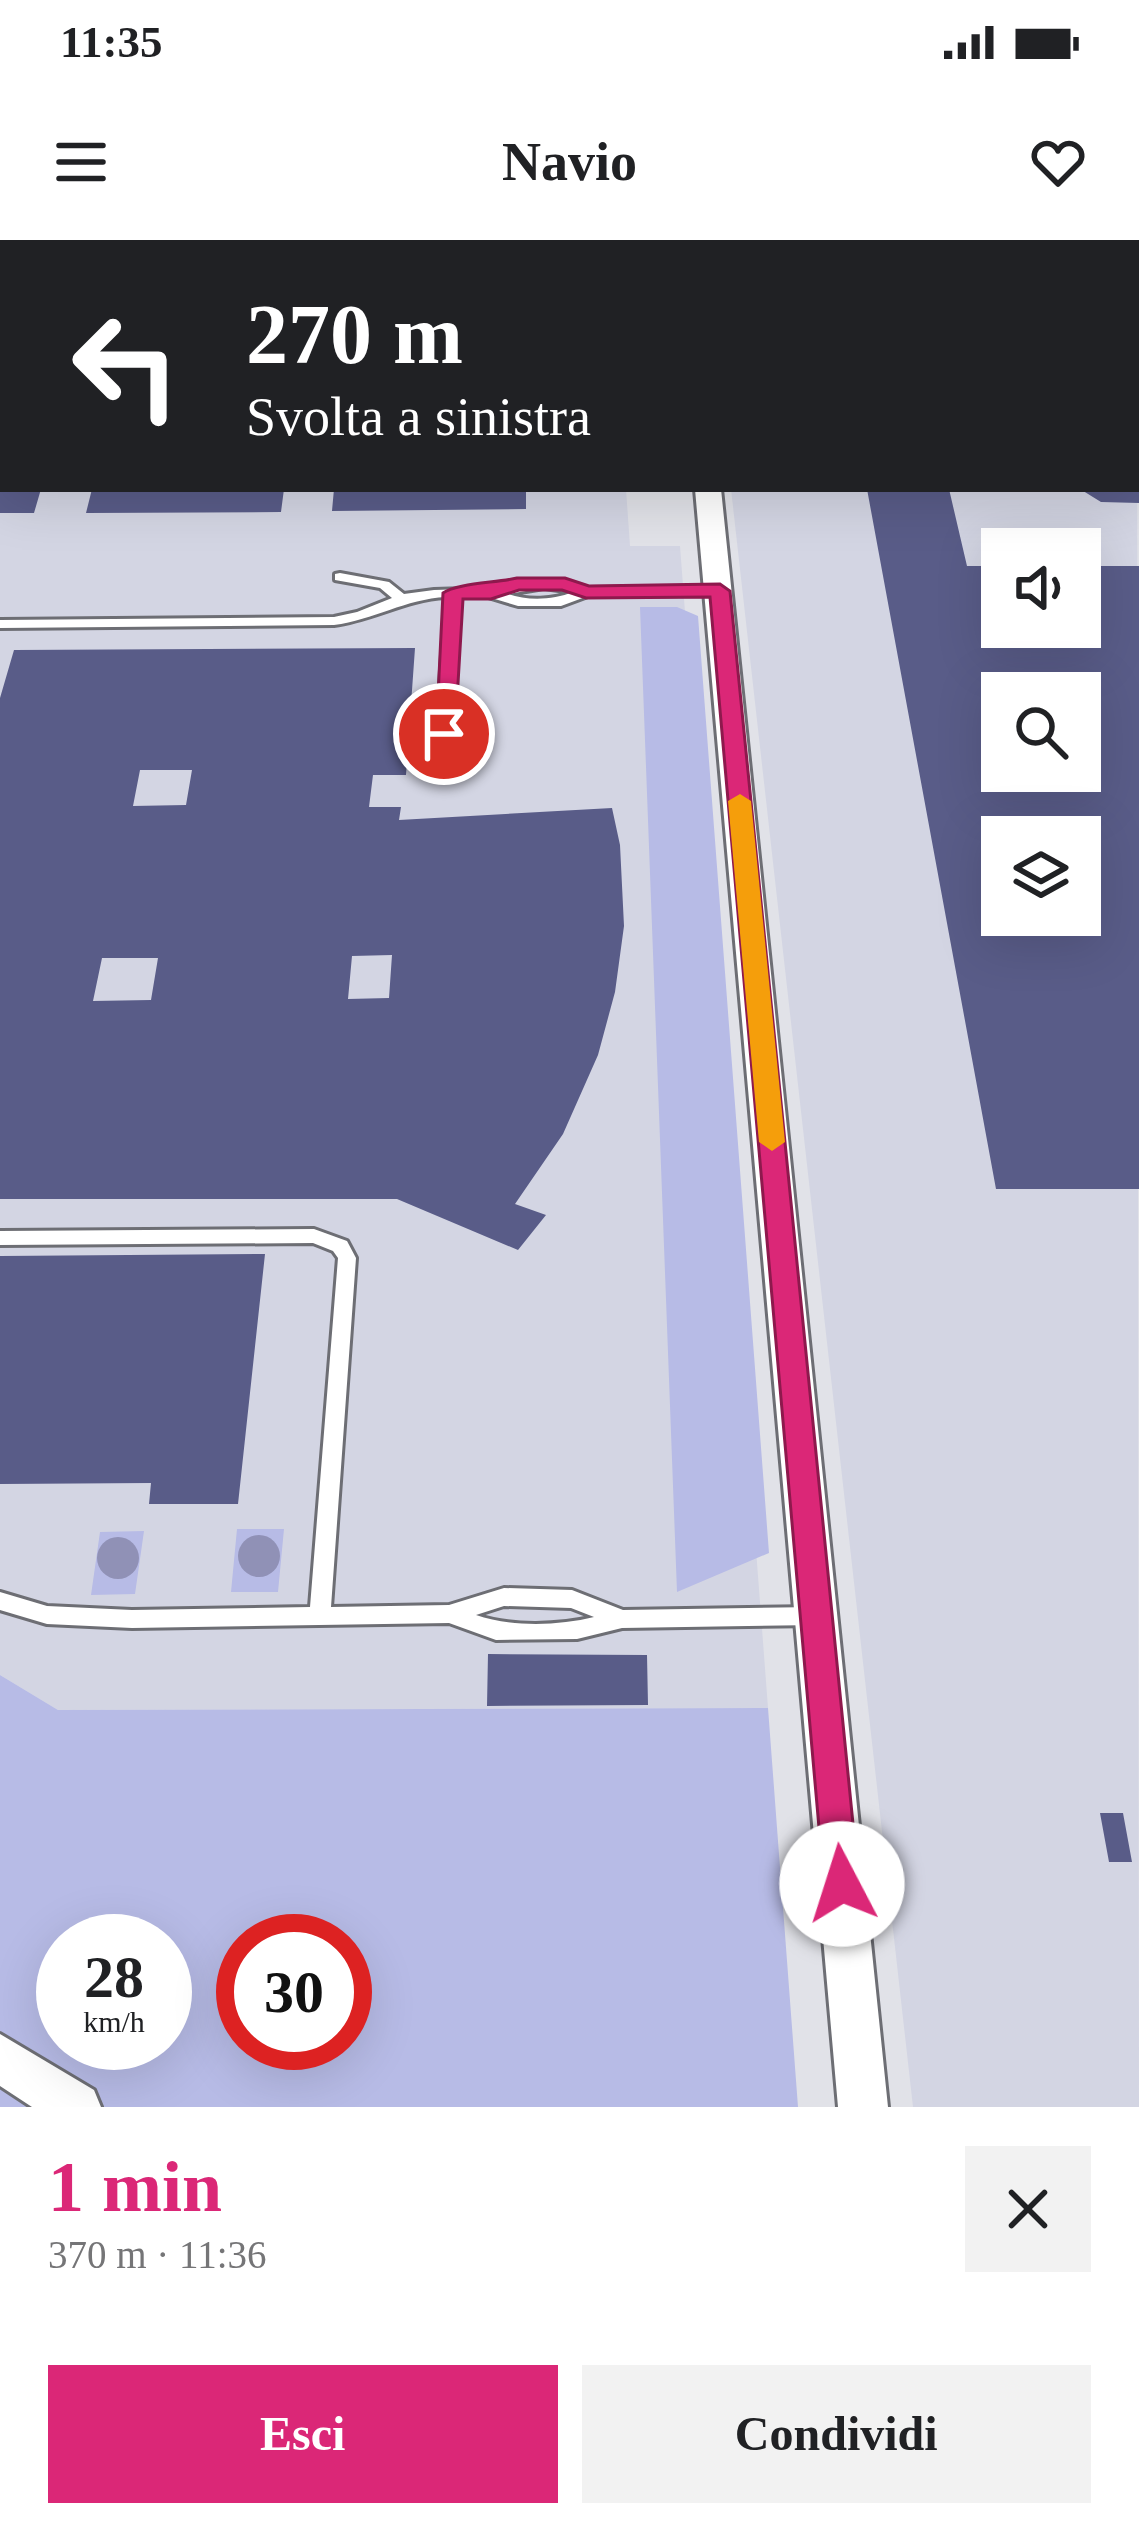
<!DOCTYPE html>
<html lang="it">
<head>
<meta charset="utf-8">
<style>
	:root { --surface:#fff; --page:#f2f2f2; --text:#202124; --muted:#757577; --accent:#db2777 }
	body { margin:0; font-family:Georgia,serif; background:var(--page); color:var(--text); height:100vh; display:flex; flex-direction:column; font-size:45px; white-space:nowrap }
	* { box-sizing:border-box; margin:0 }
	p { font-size:39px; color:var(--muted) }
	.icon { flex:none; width:66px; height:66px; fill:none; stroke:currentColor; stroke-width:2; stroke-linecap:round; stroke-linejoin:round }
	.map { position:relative; height:1867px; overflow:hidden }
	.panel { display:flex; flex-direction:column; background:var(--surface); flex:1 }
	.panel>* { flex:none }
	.banner { position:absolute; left:0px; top:0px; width:1140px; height:252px; box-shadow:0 12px 48px #0002; background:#202124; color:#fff; overflow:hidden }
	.controls { position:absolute; left:981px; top:288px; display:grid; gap:24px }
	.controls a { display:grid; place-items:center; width:120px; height:120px; border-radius:0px; background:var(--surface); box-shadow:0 12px 48px #0002; font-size:60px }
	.speed { position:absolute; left:36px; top:1674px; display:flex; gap:24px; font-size:60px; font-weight:700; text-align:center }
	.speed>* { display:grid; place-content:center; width:156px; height:156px; border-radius:50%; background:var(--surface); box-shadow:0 12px 48px #0002; line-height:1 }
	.speed small { font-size:30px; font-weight:400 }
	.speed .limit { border:18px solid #d22; background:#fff; color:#111 }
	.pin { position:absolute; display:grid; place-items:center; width:102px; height:102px; color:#fff; margin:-51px; border:6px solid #fff; border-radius:50%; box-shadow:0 3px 12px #0007 }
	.me { position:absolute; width:132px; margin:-66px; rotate:355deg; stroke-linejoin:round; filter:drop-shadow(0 0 9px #0008) }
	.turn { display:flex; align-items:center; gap:42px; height:252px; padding:0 48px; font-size:54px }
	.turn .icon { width:156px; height:156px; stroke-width:2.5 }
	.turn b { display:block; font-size:84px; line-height:102px }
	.round { display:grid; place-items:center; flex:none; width:126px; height:126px; border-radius:0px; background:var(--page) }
	.head { display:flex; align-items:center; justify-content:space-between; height:204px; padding:0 48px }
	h1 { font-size:72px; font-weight:700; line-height:90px; color:var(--accent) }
	.cta { display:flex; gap:24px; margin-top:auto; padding:24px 48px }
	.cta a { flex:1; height:138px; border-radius:0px; background:var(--accent); color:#fff; font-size:48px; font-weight:700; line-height:138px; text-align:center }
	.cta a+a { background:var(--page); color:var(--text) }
	.status { display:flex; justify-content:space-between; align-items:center; height:84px; padding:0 60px; background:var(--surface); direction:ltr }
	.status svg { height:33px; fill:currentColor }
	header { display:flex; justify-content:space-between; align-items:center; height:156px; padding:0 48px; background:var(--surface); font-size:54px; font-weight:700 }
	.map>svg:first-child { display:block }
	.built { fill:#d3d5e3; fill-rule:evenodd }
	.green { fill:#b7bbe6; fill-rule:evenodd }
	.building { fill:#595c88; fill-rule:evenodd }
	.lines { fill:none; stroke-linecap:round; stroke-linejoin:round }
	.lane-casing { stroke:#6d6e74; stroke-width:6 }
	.street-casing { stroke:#6d6e74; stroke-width:6 }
	.lane { fill:#fff; fill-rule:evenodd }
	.street { fill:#fff; fill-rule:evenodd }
	.tree { fill:#9091b6 }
	.route { fill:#db2777; stroke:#8e194d; stroke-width:3 }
	.slow { fill:#f59e0b }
</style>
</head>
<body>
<div class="status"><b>11:35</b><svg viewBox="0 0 49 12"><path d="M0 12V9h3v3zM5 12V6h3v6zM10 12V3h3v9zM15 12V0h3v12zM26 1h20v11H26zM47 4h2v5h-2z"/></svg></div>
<header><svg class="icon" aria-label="menu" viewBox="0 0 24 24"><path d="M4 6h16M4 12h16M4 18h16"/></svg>Navio<svg class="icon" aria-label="heart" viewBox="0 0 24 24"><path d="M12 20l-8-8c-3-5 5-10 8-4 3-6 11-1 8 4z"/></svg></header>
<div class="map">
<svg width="1139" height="1867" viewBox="0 0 1139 1867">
	<rect width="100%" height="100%" fill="#e1e2e8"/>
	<path class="built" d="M0 0H612L3 3V249H626L630 306H680L768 1468 58 1470 0 1435Z
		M1137 50 1139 1867H913L731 249H1137ZM1002 309H1080V387H1002ZM1002 453H1080V531H1002ZM1002 597H1080V675H1002Z"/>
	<path class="green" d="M640 367H677L698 376 769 1313 677 1352Z
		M237 1289H284L278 1352H231Z
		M144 1291 135 1354 91 1355 100 1292Z
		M0 1435 58 1470 768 1468 798 1867H0ZM63 1701H165V1803H63ZM243 1701H345V1803H243Z"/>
	<path class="building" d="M0 249H41L34 273H0Z
		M92 249H284L281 272 86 273Z
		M334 249H526V269L332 271Z
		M867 249H949L967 326H1002V387H1080V326H1139V949H996ZM1002 453H1080V531H1002ZM1002 597H1080V675H1002Z
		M1080 249H1139V263L1101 262Z
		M415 408 406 535H373L369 567H401L399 580 612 568 620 605 624 686 615 752 598 815 563 894 515 964 546 975 518 1010 397 959H0V458L14 410ZM140 530H192L186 565 133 566ZM392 715 389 758 348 759 352 716ZM102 718H158L151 760 93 761Z
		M265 1014 238 1264H149L151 1243 0 1244V1016Z
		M488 1414 647 1415 648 1465 487 1466Z
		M1100 1573H1123L1132 1622H1109Z"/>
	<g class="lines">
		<g class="lane-casing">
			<path id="lane" d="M340 333 389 342 404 354 434 350 498 348 544 340 587 348 720 347 727 351 720 355 588 356 561 366H518L488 357H460L448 531 441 535 434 531 446 357C406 359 373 380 334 385L0 388V380L334 377 357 372 392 358 380 348 335 340V334ZM544 348 573 352C553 360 528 361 508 354Z
				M314 989 347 1001 356 1018 331 1367 449 1365 504 1348 572 1350 623 1370 817 1367 825 1370 828 1376 825 1382 817 1385 622 1388 577 1399 496 1400 449 1383 132 1388 47 1384 0 1370V1352L47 1366 132 1370 310 1367 338 1018 333 1011 313 1003 0 1005V991ZM504 1366 571 1368 594 1377C558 1386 510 1387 476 1375Z"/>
		</g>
		<g class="street-casing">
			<path id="street" d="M663 0H685V3H663Z
				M1137 22H1139V36H1137Z
				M695 249H721L888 1867H838Z
				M0 1794 94 1850 101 1867H32L0 1846Z"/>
		</g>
		<use href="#lane" class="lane"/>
		<use href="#street" class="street"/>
	</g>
	<g class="tree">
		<circle cx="259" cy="1316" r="21"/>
		<circle cx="118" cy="1318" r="21"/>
	</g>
	<path class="route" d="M517 338H565L589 346 720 344 730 351 859 1644 854 1655 842 1660 829 1655 824 1644 710 357 586 358 562 350H519L491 359H463L455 494 444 500 436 498 443 353C457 343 496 343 517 338Z"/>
	<path class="slow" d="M740 554 751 561 785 902 772 911 759 902 728 561Z"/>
</svg>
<div class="controls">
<a><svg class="icon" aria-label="sound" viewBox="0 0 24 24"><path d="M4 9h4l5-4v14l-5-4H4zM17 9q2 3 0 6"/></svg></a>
<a><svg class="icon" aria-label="search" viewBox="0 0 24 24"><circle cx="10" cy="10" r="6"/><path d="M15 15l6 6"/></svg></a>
<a><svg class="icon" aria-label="layers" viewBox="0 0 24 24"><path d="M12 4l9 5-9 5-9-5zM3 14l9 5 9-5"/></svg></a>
</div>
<div class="speed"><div>28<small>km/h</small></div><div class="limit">30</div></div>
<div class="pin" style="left:444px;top:494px;background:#d93025"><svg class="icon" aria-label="arrive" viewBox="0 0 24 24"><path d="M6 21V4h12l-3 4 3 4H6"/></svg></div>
<svg class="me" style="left:842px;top:1644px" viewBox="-20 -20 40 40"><circle r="19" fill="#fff"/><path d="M0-13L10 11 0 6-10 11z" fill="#db2777"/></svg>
<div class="banner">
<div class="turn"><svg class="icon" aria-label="left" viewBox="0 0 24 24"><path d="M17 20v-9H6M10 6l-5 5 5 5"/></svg><div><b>270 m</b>Svolta a sinistra</div></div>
</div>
</div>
<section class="panel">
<div class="head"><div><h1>1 min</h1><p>370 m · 11:36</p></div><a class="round"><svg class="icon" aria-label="close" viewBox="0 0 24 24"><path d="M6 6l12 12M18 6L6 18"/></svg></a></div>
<div class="cta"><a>Esci</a><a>Condividi</a></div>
</section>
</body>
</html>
